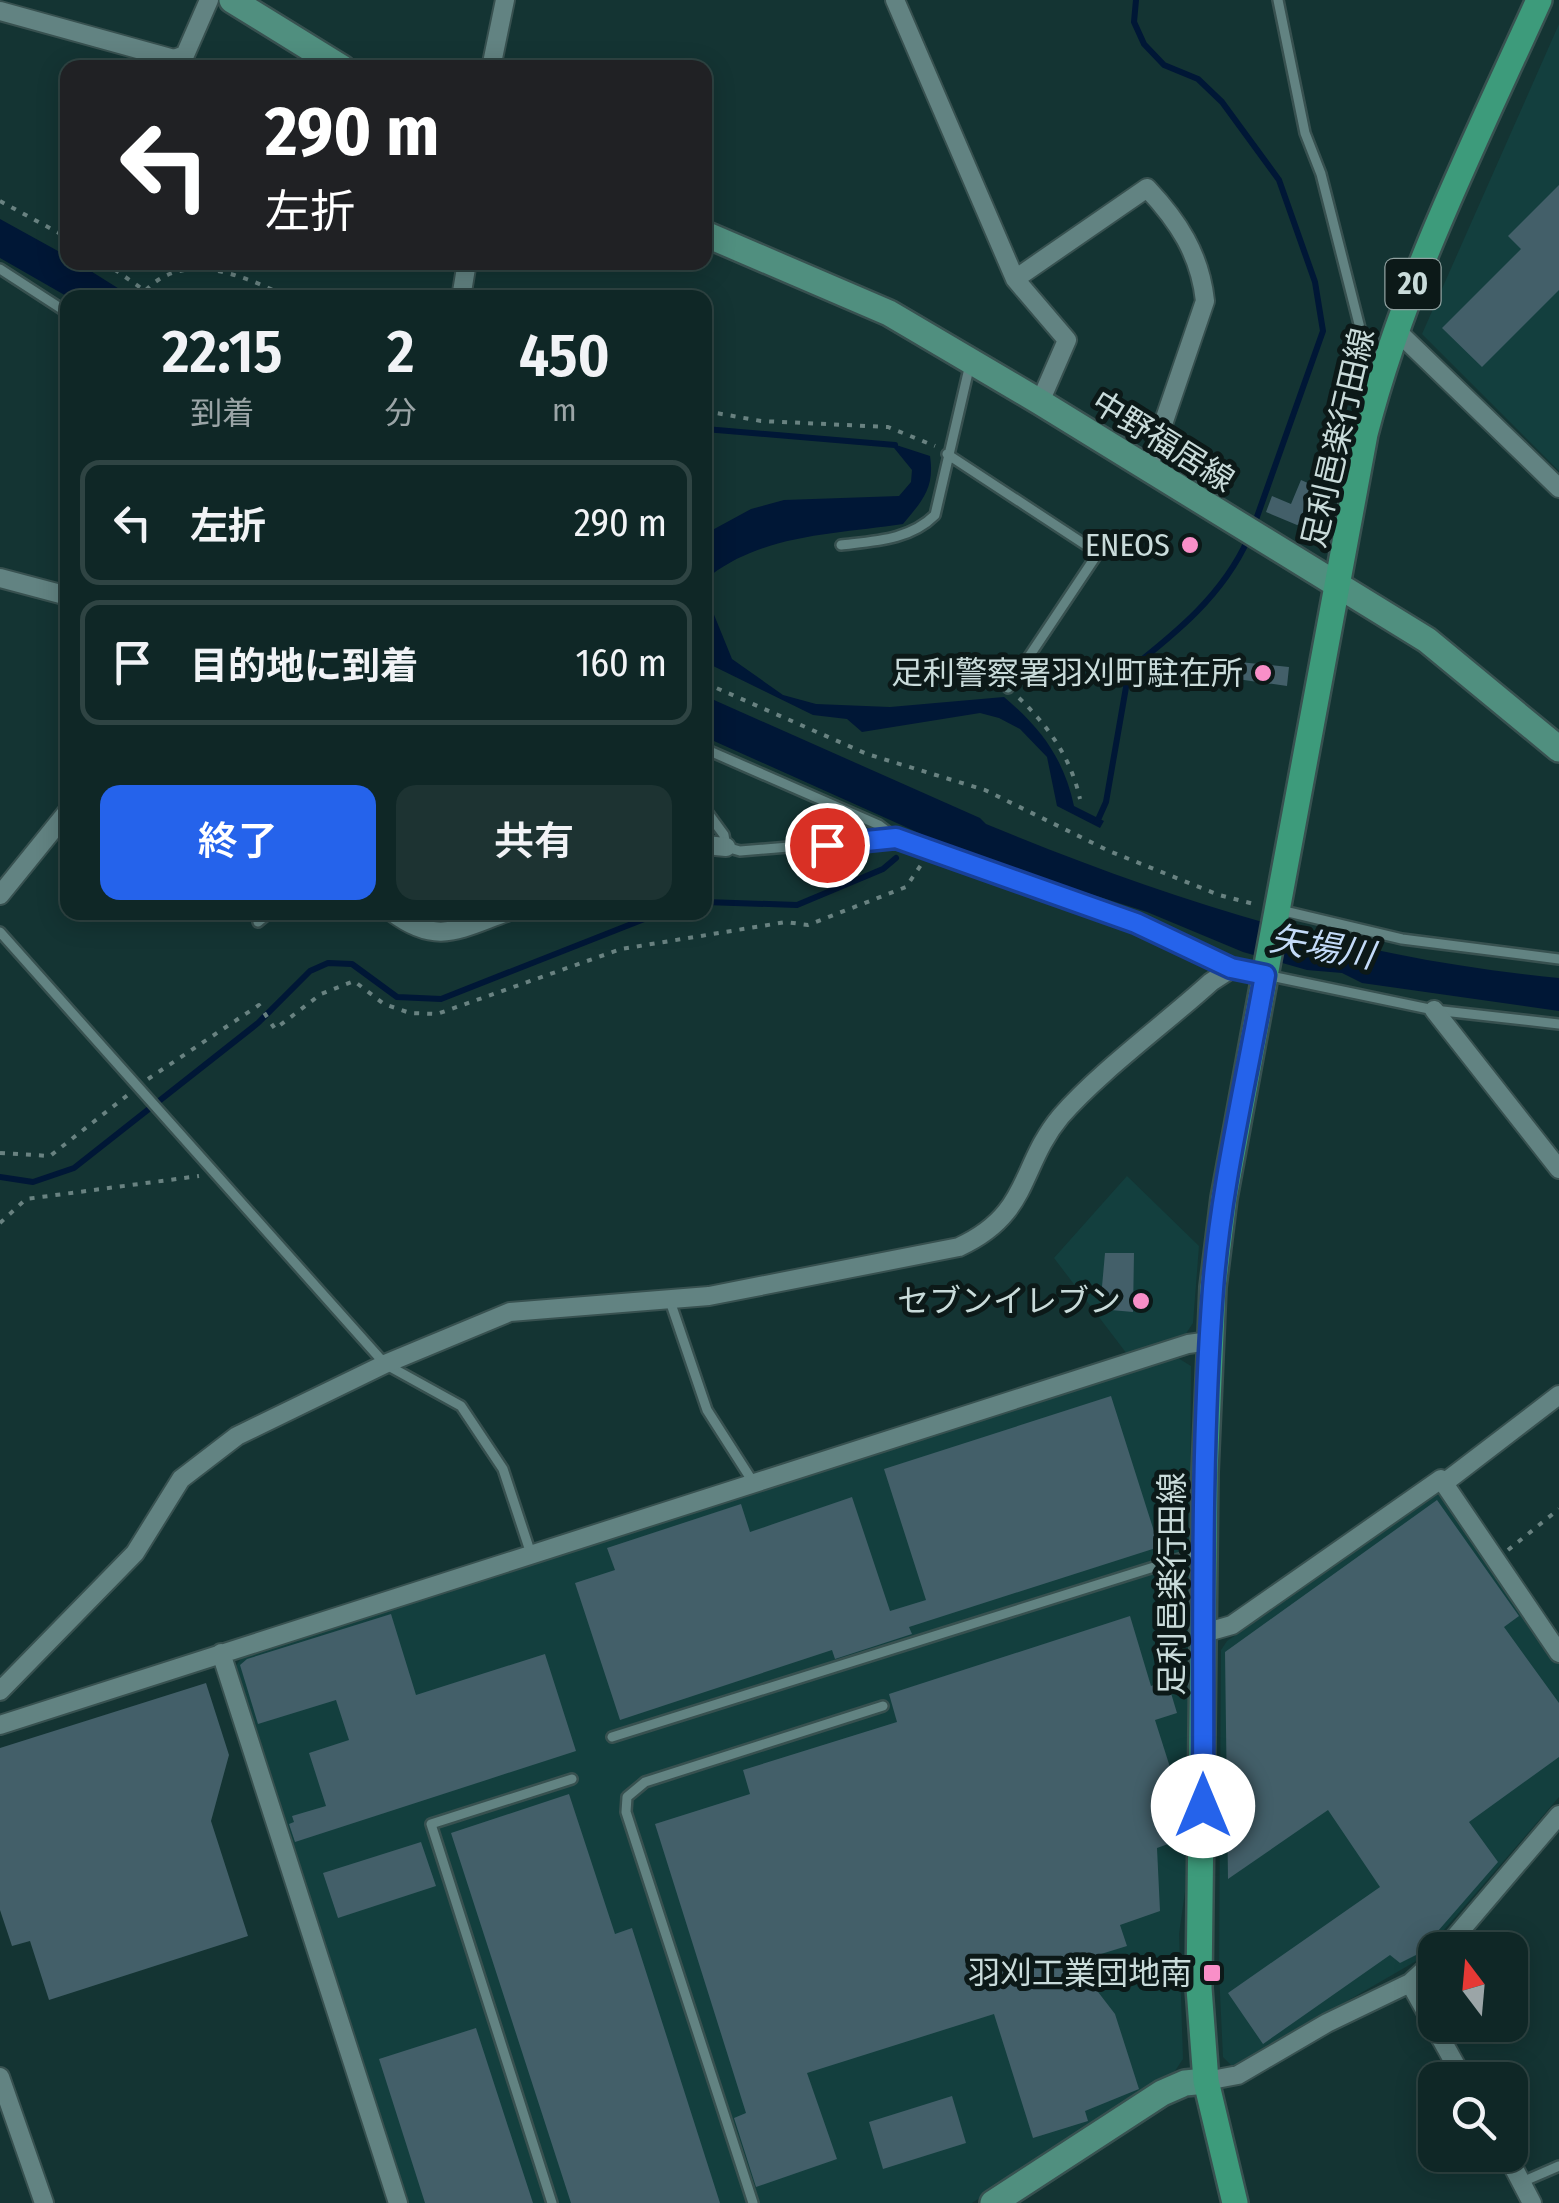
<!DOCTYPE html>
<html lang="ja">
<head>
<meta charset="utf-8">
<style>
	:root { --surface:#0f2726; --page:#1d3332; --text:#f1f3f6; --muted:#9ba5a7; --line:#2f4443; --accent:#2563eb }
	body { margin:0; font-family:"Fira Sans Condensed","Noto Sans JP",sans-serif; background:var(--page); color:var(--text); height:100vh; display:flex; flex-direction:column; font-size:38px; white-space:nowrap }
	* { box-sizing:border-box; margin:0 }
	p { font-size:32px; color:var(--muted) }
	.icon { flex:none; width:55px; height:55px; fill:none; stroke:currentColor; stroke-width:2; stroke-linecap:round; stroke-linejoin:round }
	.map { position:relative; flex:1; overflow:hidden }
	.drawer { position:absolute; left:60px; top:290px; width:652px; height:630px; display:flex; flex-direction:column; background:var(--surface); border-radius:20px; box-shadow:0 5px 25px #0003,0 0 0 2px var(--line) }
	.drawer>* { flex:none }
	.guide { position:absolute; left:60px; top:60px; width:652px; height:210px; border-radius:20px; box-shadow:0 5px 25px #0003,0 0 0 2px var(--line); background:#202124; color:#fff; overflow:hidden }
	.needle { width:65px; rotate:344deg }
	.controls { position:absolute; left:1418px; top:1932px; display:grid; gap:20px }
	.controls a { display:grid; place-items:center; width:110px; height:110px; border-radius:20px; background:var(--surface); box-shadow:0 5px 25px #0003,0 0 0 2px var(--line); font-size:50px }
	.pin { position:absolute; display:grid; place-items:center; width:85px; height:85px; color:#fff; margin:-42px; border:5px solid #fff; border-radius:50%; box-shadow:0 2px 10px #0007 }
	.me { position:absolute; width:110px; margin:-55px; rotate:0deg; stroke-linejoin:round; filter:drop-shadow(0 0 8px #0008) }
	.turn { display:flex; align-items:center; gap:35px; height:210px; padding:0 40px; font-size:45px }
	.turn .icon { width:130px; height:130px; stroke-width:2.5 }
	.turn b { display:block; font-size:70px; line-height:85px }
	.eta { display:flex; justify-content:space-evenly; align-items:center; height:170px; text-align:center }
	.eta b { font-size:60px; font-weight:600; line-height:70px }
	.cta { display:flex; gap:20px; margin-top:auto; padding:20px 40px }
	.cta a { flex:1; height:115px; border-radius:20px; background:var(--accent); color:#fff; font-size:40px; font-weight:600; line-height:115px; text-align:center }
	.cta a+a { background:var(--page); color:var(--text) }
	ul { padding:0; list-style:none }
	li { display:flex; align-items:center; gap:30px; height:125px; margin:0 20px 15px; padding:0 20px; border:5px solid var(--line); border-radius:20px }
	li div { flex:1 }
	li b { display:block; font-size:38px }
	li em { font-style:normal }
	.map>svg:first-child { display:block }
	.built { fill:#133f3e }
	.water { fill:#001736 }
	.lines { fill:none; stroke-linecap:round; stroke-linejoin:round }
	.stream { stroke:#001736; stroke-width:6 }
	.building { fill:#435f69 }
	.lane-casing { stroke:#385150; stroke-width:14 }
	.street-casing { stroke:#385150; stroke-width:22 }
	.secondary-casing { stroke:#385150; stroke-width:30 }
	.primary-casing { stroke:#385150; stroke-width:30 }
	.path { stroke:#698281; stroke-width:4; stroke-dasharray:5 8; stroke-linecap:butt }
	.lane { stroke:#628382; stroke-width:9 }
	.street { stroke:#628382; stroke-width:18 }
	.secondary { stroke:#508f7f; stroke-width:25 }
	.primary { stroke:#3d9b7b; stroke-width:25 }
	.route-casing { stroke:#184099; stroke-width:25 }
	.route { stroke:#2563eb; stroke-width:18 }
	.poi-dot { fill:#f98fc8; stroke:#0c1918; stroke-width:4 }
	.labels { text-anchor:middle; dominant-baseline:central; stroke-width:10; stroke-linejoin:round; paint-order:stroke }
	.shield { fill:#0c1918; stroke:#90a1a0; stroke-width:2.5 }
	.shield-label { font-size:30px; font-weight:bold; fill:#c9dbda }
	.street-label { font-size:32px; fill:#c9dbda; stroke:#0c1918 }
	.poi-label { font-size:32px; fill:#c9dbda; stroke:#0c1918; text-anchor:end }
	.water-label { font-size:35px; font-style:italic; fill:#c4dbf8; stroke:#0c1918 }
</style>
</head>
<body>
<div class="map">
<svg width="1559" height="2203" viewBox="0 0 1559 2203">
	<rect width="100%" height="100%" fill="#143433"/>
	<path class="built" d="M1559 24V471L1422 334Z
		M1127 1176 1199 1246 1193 1323 1183 1338 1127 1354 1054 1258Z
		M1178 1358 1191 1366 1189 1728 1185 1892 1179 1934 1183 2059 1175 2071 972 2203H406L235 1667 243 1656Z
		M1438 1494 1559 1664V1797L1418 1960 1233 2067 1223 2057 1219 1972 1221 1650 1227 1641Z"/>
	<path class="water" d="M0 219 67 256 68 262 78 263 132 297H68L0 258Z
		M890 443 930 456C935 488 922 501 903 524 837 534 765 534 711 575L706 595 732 659 783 695 816 704 890 707 1004 697C1041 728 1064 759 1074 806L1104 821 1100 828 1057 806 1047 757 1020 729 999 718 980 713 862 732 847 719 813 715 705 662V534L751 509 784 500 899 496 911 482 912 470Z
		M705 696 980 818 986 824C1179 903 1350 958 1559 978V1011L1362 983 1342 973 1307 970 1243 952 1147 912 968 855 705 737Z"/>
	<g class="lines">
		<path class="stream" d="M1136 0 1134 22 1144 44 1164 65 1198 79 1222 102 1279 180 1315 282 1323 331 1253 528
			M705 429 895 445
			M1097 822 1106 802 1129 670C1176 633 1223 595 1248 539
			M705 902 797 905 883 869 896 858
			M0 1177 33 1182 74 1168 258 1023 310 971 328 963 352 964 397 997 441 999 662 912"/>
	</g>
	<path class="building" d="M1559 185V290L1482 367 1442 328 1521 249 1508 236Z
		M1301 480 1326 491 1314 519 1297 525 1266 512 1272 496 1291 504Z
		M1239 662 1289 667 1287 686 1237 679Z
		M1105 1253H1134L1133 1312 1100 1309Z
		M1111 1396 1159 1547 909 1627 912 1634 835 1659 832 1650 620 1720 575 1583 615 1570 607 1548 741 1504 750 1532 852 1497 890 1611 926 1600 884 1469Z
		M1437 1500 1519 1616 1504 1627 1559 1703V1757L1469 1822 1498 1862 1418 1954 1400 1963 1390 1955 1263 2044 1228 1993 1380 1887 1328 1810 1228 1879 1225 1652Z
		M391 1614 416 1695 545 1654 576 1751 295 1842 289 1824 294 1822 292 1816 326 1806 309 1753 349 1740 336 1700 258 1724 240 1665 247 1659Z
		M1130 1616 1151 1686 1167 1680 1177 1713 1155 1720 1183 1808 1182 1839 1157 1848 1160 1911 1120 1925 1127 1946 1075 1962 1115 2014 1139 2089 1085 2111 1088 2121 1033 2138 994 2014 807 2073 837 2159 756 2187 734 2118 746 2113 655 1824 750 1794 743 1770 897 1722 889 1694Z
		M206 1683 229 1755 211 1821 248 1936 49 2000 30 1941 12 1946 0 1910V1748Z
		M569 1794 615 1934 632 1928 720 2203H571L451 1833Z
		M421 1842 436 1886 338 1918 323 1873Z
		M476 2028 533 2203H425L379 2059Z
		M952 2096 966 2143 883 2169 869 2122Z"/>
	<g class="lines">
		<g class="lane-casing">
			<path id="lane" d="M1278 0 1305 133 1321 174 1360 328 1367 348 1381 362
				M0 269 68 313
				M947 454 1098 553 1008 688
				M841 545C875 541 910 540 935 515L970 364
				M705 749 879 825 896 838 1137 923 1231 969
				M705 809 724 835 726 847 740 851 896 838
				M1280 910 1402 939 1559 959
				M258 922 270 912
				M0 932 385 1364 461 1406 503 1469 531 1554
				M1266 975 1434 1010 1559 1024
				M669 1298 707 1410 753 1482
				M612 1737 1189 1556H1203
				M1522 2182 1559 2166
				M552 2203 431 1824 572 1779
				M753 2203 626 1812 627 1797 645 1782 883 1706"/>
		</g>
		<g class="street-casing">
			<path id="street" d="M895 0 1015 279 1067 340 1040 402
				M0 11 174 59 185 55 209 0
				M491 68 505 0
				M1015 279 1147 188C1178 221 1200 254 1205 301L1147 471
				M461 298 467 262
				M1396 330 1559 488
				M0 578 68 596
				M705 845 726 847
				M0 895 68 811
				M392 912C437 946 459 929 507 912
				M1434 1010 1559 1169
				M1444 1483 1559 1395
				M1204 1633 1232 1625 1441 1479 1559 1653
				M221 1653 398 2203
				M0 1691 135 1553 181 1479 237 1436 385 1364 510 1312 709 1296 959 1247C1031 1214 1019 1166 1061 1116 1099 1072 1166 1023 1211 982L1231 969 1265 975
				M0 1725 1188 1344 1210 1341
				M1444 1950 1559 1815
				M1410 1983 1464 2080
				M0 2077 44 2203
				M1206 2081 1238 2075 1327 2023 1410 1983 1435 1960
				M1507 2155 1532 2203"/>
		</g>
		<g class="secondary-casing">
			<path id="secondary" d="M232 0 342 68
				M705 234 889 313 1040 402 1427 640 1559 749
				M993 2203 1162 2093 1185 2083 1206 2081"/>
		</g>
		<g class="primary-casing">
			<path id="primary" d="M1235 2203 1206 2081 1199 1988 1205 1472 1213 1287 1224 1198 1365 434C1404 282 1475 142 1539 0"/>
		</g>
		<path class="path" d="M0 201 68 238
			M104 262 155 298
			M146 290C186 249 246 277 290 298
			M705 411 761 421 888 427 935 446
			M705 683 867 754 985 790 1109 851 1219 895 1258 905
			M1019 698C1049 727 1071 758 1080 799
			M148 1079 259 1005 275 1029 321 994 354 981 384 1004 410 1013 437 1014 621 949 786 922 808 925 906 887 923 862
			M0 1153 50 1156 129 1094
			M0 1223 26 1199 199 1176
			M1508 1550 1559 1509"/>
		<use href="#lane" class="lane"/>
		<use href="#street" class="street"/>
		<use href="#secondary" class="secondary"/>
		<use href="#primary" class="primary"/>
	</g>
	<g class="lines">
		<g class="route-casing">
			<path id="route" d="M827 845 896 838 1136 923 1231 968 1265 975C1247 1079 1221 1184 1213 1289 1200 1461 1204 1634 1203 1806"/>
		</g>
		<use href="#route" class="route"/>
	</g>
	<g class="poi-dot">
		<circle cx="1190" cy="545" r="10"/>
		<circle cx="1263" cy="673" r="10"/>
		<circle cx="1141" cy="1301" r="10"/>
		<rect x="1202" y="1963" width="20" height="20" rx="5"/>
	</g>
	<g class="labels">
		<rect class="shield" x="1385.5" y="259" width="55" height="50" rx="8"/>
		<g class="shield-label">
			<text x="1413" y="284">20</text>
		</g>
		<g class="street-label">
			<text transform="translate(1338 438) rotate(-77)">足利邑楽行田線</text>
			<text transform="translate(1163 441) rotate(32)">中野福居線</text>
			<text transform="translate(1172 1584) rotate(-90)">足利邑楽行田線</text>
		</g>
		<g class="poi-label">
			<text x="1170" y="545">ENEOS</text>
			<text x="1243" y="673">足利警察署羽刈町駐在所</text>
			<text x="1121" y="1301">セブンイレブン</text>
			<text x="1192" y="1973">羽刈工業団地南</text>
		</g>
		<g class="water-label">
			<text transform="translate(1322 947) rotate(10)">矢場川</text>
		</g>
	</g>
</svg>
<div class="controls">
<a><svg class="needle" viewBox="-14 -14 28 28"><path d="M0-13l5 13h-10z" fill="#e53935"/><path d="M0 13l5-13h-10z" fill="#9ba5a7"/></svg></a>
<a><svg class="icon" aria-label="search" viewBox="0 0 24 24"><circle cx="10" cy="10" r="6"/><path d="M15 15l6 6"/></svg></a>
</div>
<div class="pin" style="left:827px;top:845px;background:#d93025"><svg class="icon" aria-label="arrive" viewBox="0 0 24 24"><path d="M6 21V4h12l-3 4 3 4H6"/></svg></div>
<svg class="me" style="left:1203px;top:1806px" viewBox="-20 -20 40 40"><circle r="19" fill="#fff"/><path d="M0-13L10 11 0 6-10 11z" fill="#2563eb"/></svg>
<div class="guide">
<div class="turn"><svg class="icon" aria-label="left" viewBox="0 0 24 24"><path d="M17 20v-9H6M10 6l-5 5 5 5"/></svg><div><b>290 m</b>左折</div></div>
</div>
<section class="drawer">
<div class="eta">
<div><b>22:15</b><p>到着</p></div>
<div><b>2</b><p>分</p></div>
<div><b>450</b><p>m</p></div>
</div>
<ul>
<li><svg class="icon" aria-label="left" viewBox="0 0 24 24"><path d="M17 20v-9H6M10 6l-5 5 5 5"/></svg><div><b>左折</b></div><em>290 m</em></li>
<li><svg class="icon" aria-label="arrive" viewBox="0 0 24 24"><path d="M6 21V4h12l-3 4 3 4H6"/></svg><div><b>目的地に到着</b></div><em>160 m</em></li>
</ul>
<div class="cta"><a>終了</a><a>共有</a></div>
</section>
</div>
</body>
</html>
